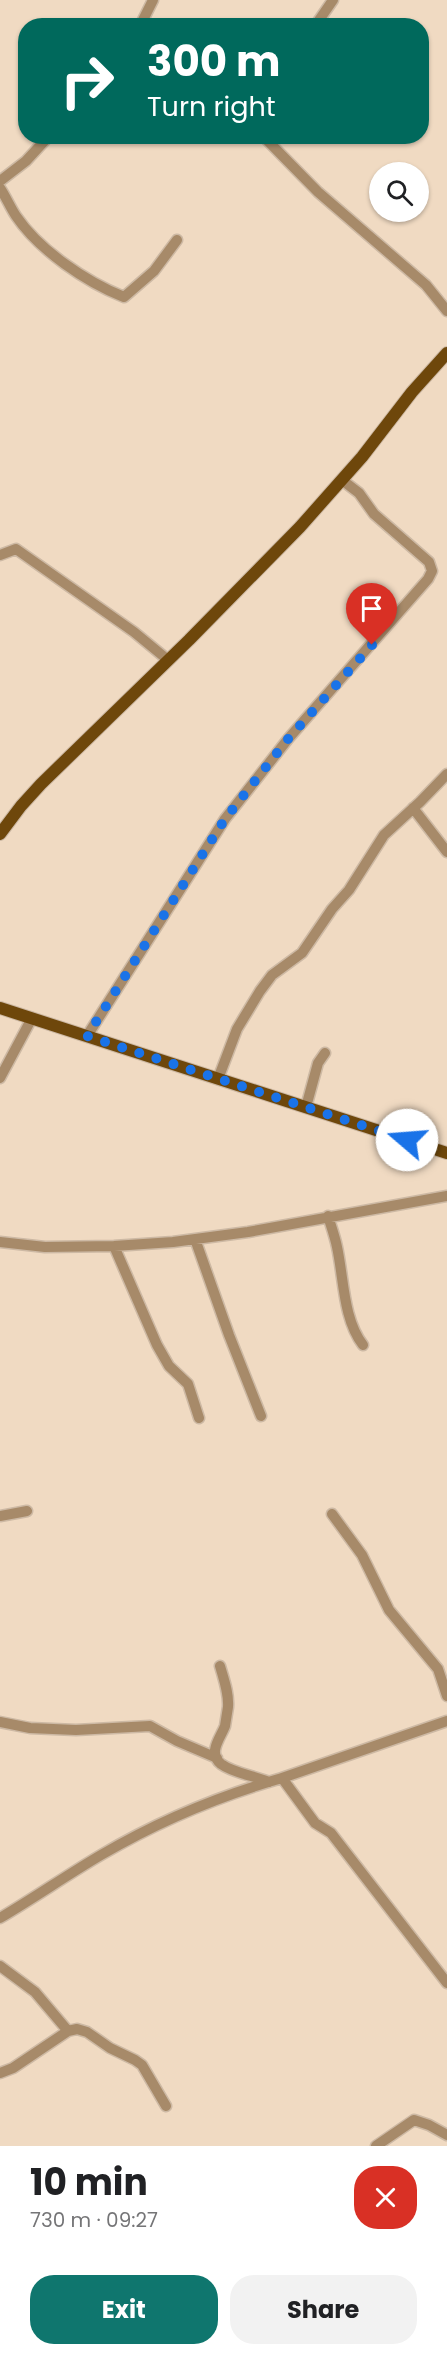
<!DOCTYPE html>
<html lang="en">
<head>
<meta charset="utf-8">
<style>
	:root { --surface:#fff; --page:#f2f2f2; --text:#202124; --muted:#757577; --accent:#0f766e }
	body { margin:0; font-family:Poppins,sans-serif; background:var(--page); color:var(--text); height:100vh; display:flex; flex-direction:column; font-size:22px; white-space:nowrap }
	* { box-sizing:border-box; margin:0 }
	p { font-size:20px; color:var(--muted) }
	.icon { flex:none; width:33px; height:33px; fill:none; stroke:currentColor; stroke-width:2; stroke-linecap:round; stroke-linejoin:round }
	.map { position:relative; height:2146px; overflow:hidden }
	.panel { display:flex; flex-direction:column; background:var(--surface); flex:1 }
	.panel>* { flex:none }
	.top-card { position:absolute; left:18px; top:18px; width:411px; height:126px; border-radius:24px; box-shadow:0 2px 4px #0004; background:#00695c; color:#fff; overflow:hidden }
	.controls { position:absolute; left:369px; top:162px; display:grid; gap:12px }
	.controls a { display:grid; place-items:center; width:60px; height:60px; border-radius:50%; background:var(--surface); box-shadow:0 2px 4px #0004; font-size:30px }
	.pin { position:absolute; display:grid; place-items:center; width:51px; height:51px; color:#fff; margin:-62px -26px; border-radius:50% 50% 50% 0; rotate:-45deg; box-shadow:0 0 6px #0007 }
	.pin .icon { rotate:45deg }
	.me { position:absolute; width:66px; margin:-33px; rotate:288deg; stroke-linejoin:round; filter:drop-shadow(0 0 4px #0008) }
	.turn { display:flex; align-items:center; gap:21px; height:126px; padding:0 30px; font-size:27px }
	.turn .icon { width:78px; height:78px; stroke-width:2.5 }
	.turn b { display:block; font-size:42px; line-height:51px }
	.round { display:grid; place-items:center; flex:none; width:63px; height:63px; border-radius:24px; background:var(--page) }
	.summary { display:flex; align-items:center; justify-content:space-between; height:102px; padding:0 30px }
	h1 { font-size:36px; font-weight:700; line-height:45px }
	.action { display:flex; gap:12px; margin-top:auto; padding:12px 30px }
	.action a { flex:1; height:69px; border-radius:24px; background:var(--accent); color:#fff; font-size:24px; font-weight:700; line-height:69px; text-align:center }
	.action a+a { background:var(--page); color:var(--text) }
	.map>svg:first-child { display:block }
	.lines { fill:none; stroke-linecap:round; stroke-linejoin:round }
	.minor-casing { stroke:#cdb9a4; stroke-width:13 }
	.major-casing { stroke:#cdb9a4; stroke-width:14 }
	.minor { stroke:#a78a69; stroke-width:10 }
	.major { stroke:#6e470b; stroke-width:12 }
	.route { stroke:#1a73e8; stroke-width:10; stroke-dasharray:0 18 }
</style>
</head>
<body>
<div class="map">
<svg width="447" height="2146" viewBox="0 0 447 2146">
	<rect width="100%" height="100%" fill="#f0dac2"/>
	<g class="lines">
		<g class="minor-casing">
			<path id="minor" d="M140 26 153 0
				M315 26 333 0
				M263 136 318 192 426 285 447 311
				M0 181 26 161 49 136
				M0 188C6 197 10 207 16 216 39 250 86 282 124 297L154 271 177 240
				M0 555 16 549 134 632 168 660
				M413 808 447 852
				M87 1036 225 819 288 739 428 579 432 571 429 562 374 514 359 493 342 480
				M0 1078 32 1018
				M218 1079 237 1029 260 991 272 975 302 953 332 909 349 890 384 835 420 802 447 774
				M306 1107 318 1063 325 1053
				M328 1216C331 1226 335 1237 337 1247 344 1279 343 1319 363 1345
				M195 1239 229 1335 261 1416
				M0 1242 45 1247 114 1246 173 1242 248 1232 447 1196
				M114 1246 157 1345 169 1366 188 1384 199 1418
				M332 1514 362 1555 389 1610 438 1669 447 1696
				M0 1516 27 1511
				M220 1666C224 1680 229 1693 228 1707 227 1713 226 1720 225 1726 221 1737 207 1753 221 1764 233 1773 255 1776 269 1782
				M0 1722 30 1728 76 1730 150 1726 177 1741 217 1758
				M282 1778 447 1721
				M0 1918C34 1898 67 1875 101 1855 157 1822 219 1796 282 1778L315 1823 331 1833 447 1983
				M0 1966 35 1992 68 2031
				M0 2073 13 2068 68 2031 77 2029 87 2032 110 2048 135 2060 142 2065 166 2106
				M376 2146 414 2120 429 2125 447 2135"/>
		</g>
		<g class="major-casing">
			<path id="major" d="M0 834 21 806 41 784 189 640 300 527 362 457 412 392 447 353
				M0 1008 447 1153"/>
		</g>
		<use href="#minor" class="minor"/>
		<use href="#major" class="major"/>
	</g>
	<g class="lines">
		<path class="route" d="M372 645 288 739 225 819 87 1036 407 1140"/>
	</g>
</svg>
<div class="controls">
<a><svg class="icon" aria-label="search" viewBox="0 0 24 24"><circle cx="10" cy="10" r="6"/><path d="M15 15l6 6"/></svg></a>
</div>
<div class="pin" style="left:372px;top:645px;background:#d93025"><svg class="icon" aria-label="arrive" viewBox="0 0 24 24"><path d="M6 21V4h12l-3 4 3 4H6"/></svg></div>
<svg class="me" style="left:407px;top:1140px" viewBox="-20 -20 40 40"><circle r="19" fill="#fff"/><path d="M0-13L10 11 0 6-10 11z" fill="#1a73e8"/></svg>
<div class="top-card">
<div class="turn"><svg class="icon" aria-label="right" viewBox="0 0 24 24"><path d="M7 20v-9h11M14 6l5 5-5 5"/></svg><div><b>300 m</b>Turn right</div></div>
</div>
</div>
<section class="panel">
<div class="summary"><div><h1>10 min</h1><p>730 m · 09:27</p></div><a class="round" style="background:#d93025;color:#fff"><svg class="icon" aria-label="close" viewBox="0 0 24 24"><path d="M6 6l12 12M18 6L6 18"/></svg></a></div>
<div class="action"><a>Exit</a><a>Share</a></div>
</section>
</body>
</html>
